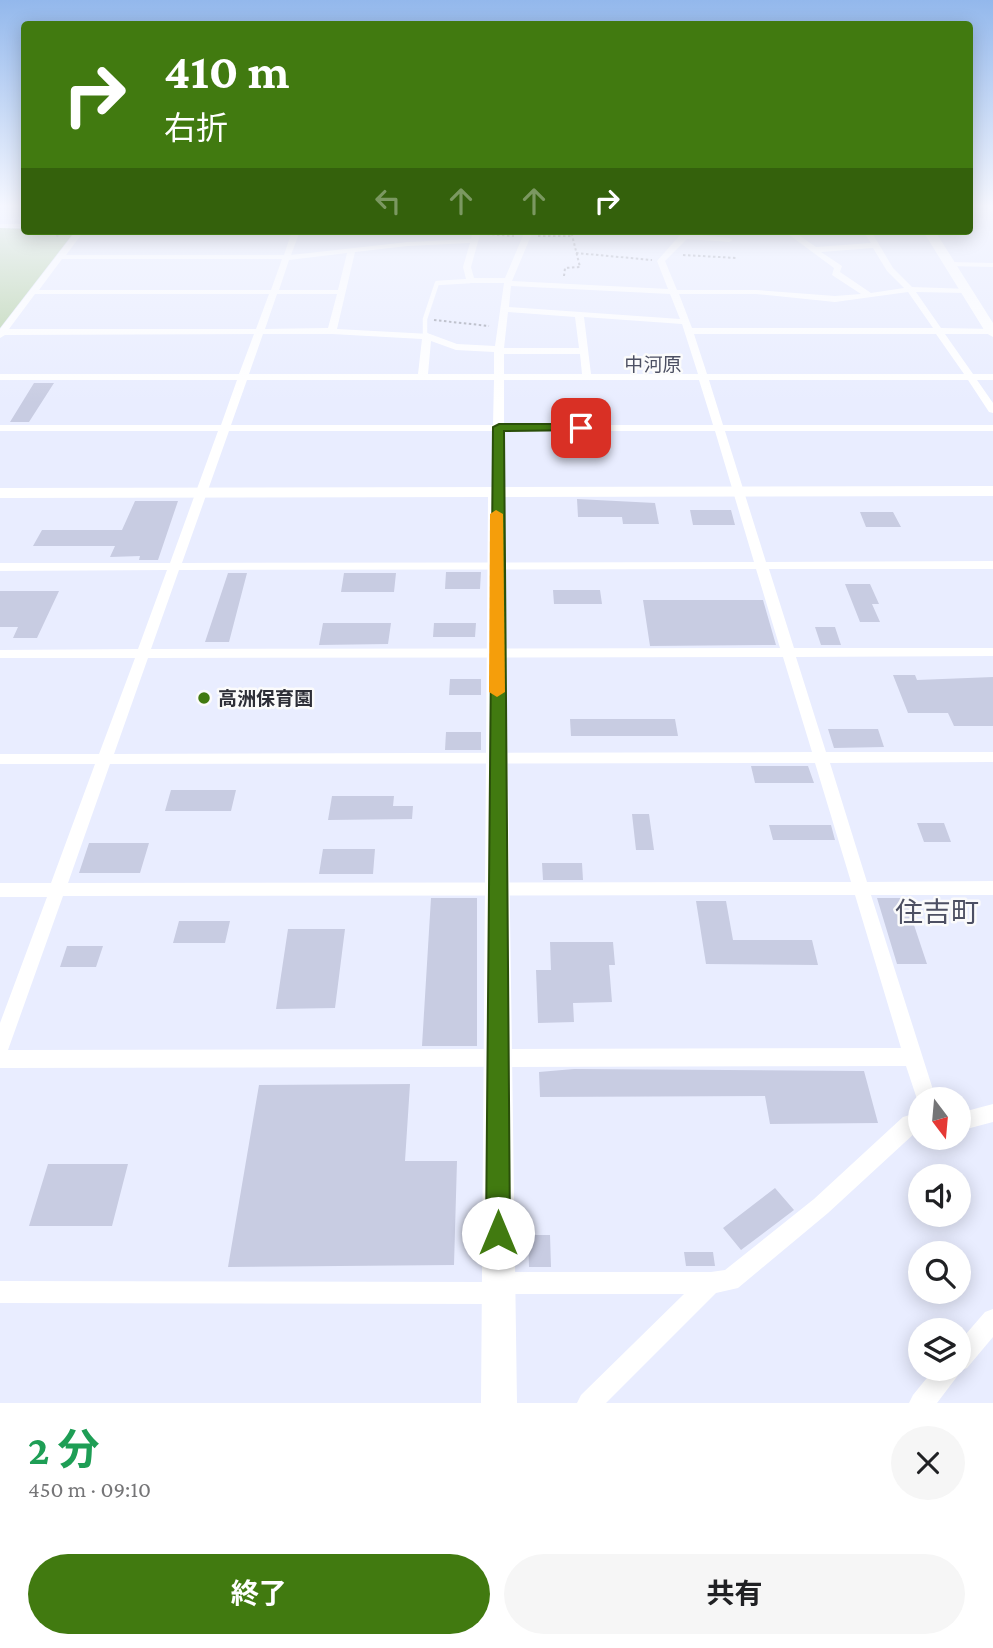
<!DOCTYPE html>
<html lang="ja">
<head>
<meta charset="utf-8">
<style>
	:root { --surface:#fff; --page:#f6f6f6; --text:#202124; --muted:#757577; --accent:#417a10 }
	body { margin:0; font-family:"Crimson Pro","Noto Sans JP",serif; background:var(--page); color:var(--text); height:100vh; display:flex; flex-direction:column; font-size:26px; white-space:nowrap }
	* { box-sizing:border-box; margin:0 }
	p { font-size:23px; color:var(--muted) }
	.icon { flex:none; width:38px; height:38px; fill:none; stroke:currentColor; stroke-width:2; stroke-linecap:round; stroke-linejoin:round }
	.map { position:relative; height:1403px; overflow:hidden }
	.details { display:flex; flex-direction:column; background:var(--surface); flex:1 }
	.details>* { flex:none }
	.banner { position:absolute; left:21px; top:21px; width:952px; height:214px; border-radius:7px; box-shadow:0 4px 18px #0003; background:#417a10; color:#fff; overflow:hidden }
	.needle { width:46px; rotate:164deg }
	.buttons { position:absolute; left:908px; top:1087px; display:grid; gap:14px }
	.buttons a { display:grid; place-items:center; width:63px; height:63px; border-radius:50%; background:var(--surface); box-shadow:0 4px 18px #0003; font-size:35px }
	.pin { position:absolute; display:grid; place-items:center; width:60px; height:60px; color:#fff; margin:-30px; border-radius:14px; box-shadow:0 4px 10px #0006 }
	.me { position:absolute; width:77px; margin:-38px; rotate:0deg; stroke-linejoin:round; filter:drop-shadow(0 0 5px #0008) }
	.turn { display:flex; align-items:center; gap:24px; height:147px; padding:0 28px; font-size:32px }
	.turn .icon { width:91px; height:91px; stroke-width:2.5 }
	.turn b { display:block; font-size:49px; line-height:60px }
	.lanes { display:flex; align-items:center; height:66px; padding:0 28px; background:#0003; justify-content:center; gap:35px; direction:ltr }
	.lanes .off { opacity:.35 }
	.round { display:grid; place-items:center; flex:none; width:74px; height:74px; border-radius:37px; background:var(--page) }
	.overview { display:flex; align-items:center; justify-content:space-between; height:119px; padding:0 28px }
	h1 { font-size:42px; font-weight:700; line-height:52px; color:#1e9e55 }
	.button { display:flex; gap:14px; margin-top:auto; padding:14px 28px }
	.button a { flex:1; height:80px; border-radius:42px; background:var(--accent); color:#fff; font-size:28px; font-weight:700; line-height:80px; text-align:center }
	.button a+a { background:var(--page); color:var(--text) }
	.map>svg:first-child { display:block }
	.green { fill:#b7d2a9 }
	.building { fill:#c8cce2 }
	.lines { fill:none; stroke-linecap:round; stroke-linejoin:round }
	.path { stroke:#9b9eac; stroke-width:2; stroke-dasharray:2.5 2.5; stroke-linecap:butt }
	.lane { stroke:#fff; stroke-width:4.5 }
	.street { fill:#fff; fill-rule:evenodd }
	.secondary { fill:#fff; fill-rule:evenodd }
	.route { fill:#417a10; stroke:#2a4f0a; stroke-width:2 }
	.slow { fill:#f59e0b }
	.poi-dot { fill:#417a10; stroke:#fbfbfb; stroke-width:2.5 }
	.labels { text-anchor:middle; dominant-baseline:central; stroke-width:5; stroke-linejoin:round; paint-order:stroke }
	.far-quarter-label { font-size:19px; fill:#4d5063; stroke:#fbfbfb }
	.poi-label { font-size:19px; font-weight:bold; fill:#2e2f38; stroke:#fbfbfb; text-anchor:start }
	.near-quarter-label { font-size:28px; fill:#4d5063; stroke:#fbfbfb }
</style>
</head>
<body>
<div class="map">
<svg width="993" height="1403" viewBox="0 0 993 1403">
	<rect width="100%" height="100%" fill="#e9edff"/>
	<path class="green" d="M0 228 75 231 0 328Z"/>
	<path class="building" d="M34 383H54L29 422H10Z
		M577 499 655 503 659 524H623L622 517H578Z
		M135 501H178L158 560H139L140 556 110 557 115 546H33L42 530H122Z
		M690 510H731L735 525H693Z
		M860 512H893L901 527H866Z
		M446 572H481L480 589H445Z
		M228 573H247L229 642H205Z
		M344 573H396L394 592H341Z
		M845 584H870L879 604H872L880 622H860Z
		M553 590H600L602 604H554Z
		M0 591H59L37 638H13L18 627H0Z
		M643 600H763L776 645 650 646Z
		M323 623H391L388 644 319 645Z
		M434 623H476L475 637H433Z
		M815 627H835L841 645H821Z
		M893 675H915L917 680 993 677V726H954L948 713H908Z
		M450 679H481V695H449Z
		M570 719H675L678 736H571Z
		M828 729H878L884 747 834 748Z
		M446 732H481V750H445Z
		M751 766H808L814 783H755Z
		M171 790H236L231 811H165Z
		M332 796H394L393 806H413L412 819 328 820Z
		M632 814H649L654 850H636Z
		M917 823H944L951 842H924Z
		M769 825H831L835 840H773Z
		M89 843H149L140 873H79Z
		M323 849H375L373 874H319Z
		M542 863H582L583 880H543Z
		M431 898H477V1046H422Z
		M877 898H905L927 964H897Z
		M696 901H726L733 940H812L818 965 706 964Z
		M179 921H230L225 943H173Z
		M288 929H345L335 1008 276 1009Z
		M550 942H613L615 965H609L612 1002 573 1003 574 1022 538 1023 536 970H551Z
		M67 946H103L96 967H60Z
		M574 1069 864 1071 878 1123 770 1124 765 1096 540 1097 539 1072Z
		M410 1084 405 1161H457L454 1265 228 1267 259 1085Z
		M48 1164H128L112 1226H29Z
		M775 1188 794 1210 741 1250 723 1228Z
		M528 1235H550L551 1267H529Z
		M684 1252H713L715 1266H686Z"/>
	<g class="lines">
		<path class="path" d="M47 231 60 237
			M487 234 514 236
			M538 236H571
			M576 253 652 260
			M683 255 737 258
			M564 276 565 268 580 267 571 231
			M434 320 489 326"/>
		<path class="lane" d="M430 337 425 334V319L437 283 470 281"/>
		<path class="street" d="M985 206H992L993 214Z
			M0 224H24V228H0Z
			M76 231H84L66 255H284L292 231H300L291 255 408 242 471 239 473 231H481L471 267 474 278H505L525 231H533L512 281 668 289 657 261 681 234 686 231H694L691 234 729 238 733 240 729 242 687 239 665 261 677 290H756L835 296 861 294 832 275 834 268 784 231H793L816 247 871 243 863 231H871L893 268 912 287 969 289V293H966L916 292 941 328 993 329 992 334H945L973 374H993V380H977L993 403V413L989 412 968 380H709L723 425H993V431H725L766 562 993 561V569H769L794 648H993V656L796 657 826 752H993V762L830 763 867 882 993 881V895H871L936 1099H920L919 1105 906 1066 0 1068V1023L47 897H0V883H51L95 764H0V754H99L135 658H0V650L138 649 167 570 0 571V563H170L218 431H0V425H221L237 380H0V374H239L254 334 5 335 0 338V329ZM470 243 463 267 467 283H504L495 346 457 344 430 334 337 329 355 252 408 246ZM873 248 887 271 904 288 871 293 840 272 842 266 821 252ZM347 253 338 290H279L289 260ZM62 259H282L271 290H39ZM511 286 670 294 680 319 509 307ZM908 292 933 328H692L679 294H756L835 302ZM35 294H269L256 329H9ZM277 294H337L328 328 265 329ZM508 312 575 317 579 348H504ZM584 317 682 324 698 374H591ZM263 334H332L422 339 418 374H249ZM694 334H936L964 374H707ZM431 341 456 350 494 352V374H428ZM504 354H580L582 374H504ZM247 380H494L493 425H231ZM504 380H699L713 425H504ZM229 431H493L492 492 498 495 504 492V431H715L754 562 182 563ZM756 569 780 648 151 649 179 570ZM783 657 812 752 114 754 148 658ZM815 763 851 882 68 883 110 764ZM855 895 901 1048 8 1050 63 896Z
			M950 262 993 263V267L947 266 946 264Z
			M993 1104V1122L959 1131V1113Z
			M920 1112V1130L916 1132 828 1213 738 1288 716 1293 606 1403H577L581 1395 684 1294H509L506 1301 498 1304 0 1303V1281L487 1282 490 1275 498 1272H711L725 1270 814 1199 903 1117Z
			M993 1309V1337L967 1368 962 1370 937 1403H909L913 1395 935 1368H959V1342L985 1312Z"/>
		<path class="secondary" d="M923 231H935L993 323V337L986 333Z
			M993 486V496L504 497 517 1403H481L488 497 0 498V488Z"/>
	</g>
	<linearGradient id="sky" x2="0" y2="1"><stop stop-color="#93b8ec"/><stop offset="0.51" stop-color="#f5f7ff"/><stop offset="1" stop-color="#f5f7ff" stop-opacity="0"/></linearGradient>
	<rect width="993" height="403" fill="url(#sky)"/>
	<path class="route" d="M581 424 587 428 585 430 504 431 510 1233 507 1241 498 1245 490 1241 486 1233 493 427 499 424Z"/>
	<path class="slow" d="M496 510 503 514 505 692 497 697 489 692 490 514Z"/>
	<circle class="poi-dot" cx="204" cy="698" r="7"/>
	<g class="labels">
		<g class="far-quarter-label">
			<text x="653" y="364">中河原</text>
		</g>
		<g class="poi-label">
			<text x="218" y="698">高洲保育園</text>
		</g>
		<g class="near-quarter-label">
			<text x="937" y="912">住吉町</text>
		</g>
	</g>
</svg>
<div class="buttons">
<a><svg class="needle" viewBox="-14 -14 28 28"><path d="M0-13l5 13h-10z" fill="#e53935"/><path d="M0 13l5-13h-10z" fill="#757577"/></svg></a>
<a><svg class="icon" aria-label="sound" viewBox="0 0 24 24"><path d="M4 9h4l5-4v14l-5-4H4zM17 9q2 3 0 6"/></svg></a>
<a><svg class="icon" aria-label="search" viewBox="0 0 24 24"><circle cx="10" cy="10" r="6"/><path d="M15 15l6 6"/></svg></a>
<a><svg class="icon" aria-label="layers" viewBox="0 0 24 24"><path d="M12 4l9 5-9 5-9-5zM3 14l9 5 9-5"/></svg></a>
</div>
<div class="pin" style="left:581px;top:428px;background:#d93025"><svg class="icon" aria-label="arrive" viewBox="0 0 24 24"><path d="M6 21V4h12l-3 4 3 4H6"/></svg></div>
<svg class="me" style="left:498px;top:1233px" viewBox="-20 -20 40 40"><circle r="19" fill="#fff"/><path d="M0-13L10 11 0 6-10 11z" fill="#417a10"/></svg>
<div class="banner">
<div class="turn"><svg class="icon" aria-label="right" viewBox="0 0 24 24"><path d="M7 20v-9h11M14 6l5 5-5 5"/></svg><div><b>410 m</b>右折</div></div>
<div class="lanes"><svg class="icon off" aria-label="left" viewBox="0 0 24 24"><path d="M17 20v-9H6M10 6l-5 5 5 5"/></svg><svg class="icon off" aria-label="ahead" viewBox="0 0 24 24"><path d="M12 20V5M6 11l6-6 6 6"/></svg><svg class="icon off" aria-label="ahead" viewBox="0 0 24 24"><path d="M12 20V5M6 11l6-6 6 6"/></svg><svg class="icon" aria-label="right" viewBox="0 0 24 24"><path d="M7 20v-9h11M14 6l5 5-5 5"/></svg></div>
</div>
</div>
<section class="details">
<div class="overview"><div><h1>2 分</h1><p>450 m · 09:10</p></div><a class="round"><svg class="icon" aria-label="close" viewBox="0 0 24 24"><path d="M6 6l12 12M18 6L6 18"/></svg></a></div>
<div class="button"><a>終了</a><a>共有</a></div>
</section>
</body>
</html>
